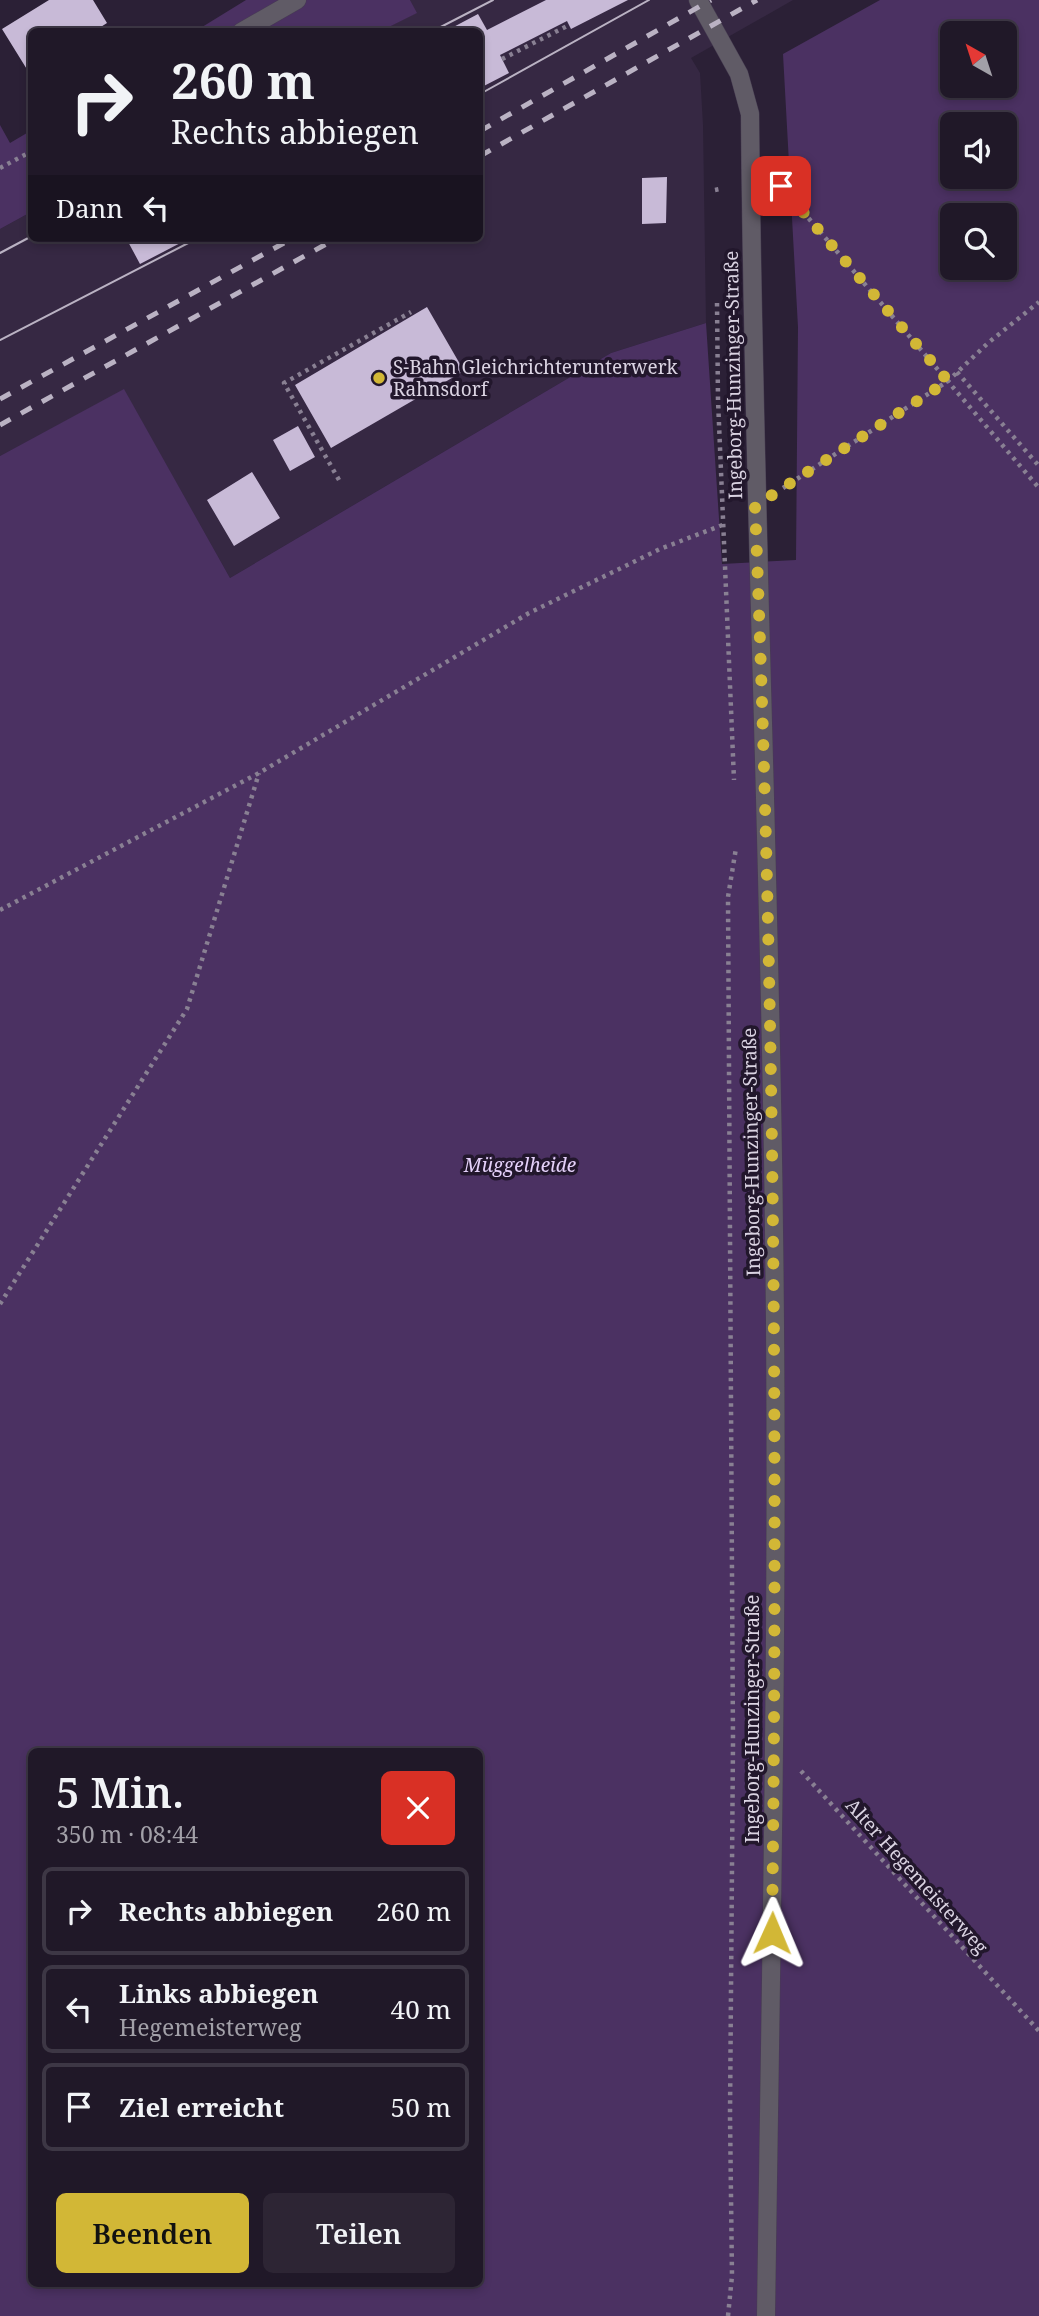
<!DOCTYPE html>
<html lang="de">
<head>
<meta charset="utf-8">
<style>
	:root { --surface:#201828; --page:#2d2534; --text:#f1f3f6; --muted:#a2a0a8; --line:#3d3745; --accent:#d2b736 }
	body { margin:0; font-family:"Noto Serif",serif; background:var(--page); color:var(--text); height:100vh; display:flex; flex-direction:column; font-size:26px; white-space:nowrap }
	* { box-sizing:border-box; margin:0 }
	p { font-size:23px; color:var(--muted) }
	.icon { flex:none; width:38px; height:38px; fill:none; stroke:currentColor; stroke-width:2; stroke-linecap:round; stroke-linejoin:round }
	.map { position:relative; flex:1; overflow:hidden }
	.sheet { position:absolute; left:28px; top:1748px; width:455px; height:539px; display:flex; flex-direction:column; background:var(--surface); border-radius:10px; box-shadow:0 4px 10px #0003,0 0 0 2px var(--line) }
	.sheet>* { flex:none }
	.banner { position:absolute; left:28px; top:28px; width:455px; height:214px; border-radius:10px; box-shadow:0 4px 10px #0003,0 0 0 2px var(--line); background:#201828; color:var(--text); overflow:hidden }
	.needle { width:46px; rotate:321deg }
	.fabs { position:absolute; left:940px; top:21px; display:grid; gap:14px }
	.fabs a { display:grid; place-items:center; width:77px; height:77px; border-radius:10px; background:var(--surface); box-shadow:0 4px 10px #0003,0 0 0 2px var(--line); font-size:35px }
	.pin { position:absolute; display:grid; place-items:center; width:60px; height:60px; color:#fff; margin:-30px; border-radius:14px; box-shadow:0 4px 10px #0006 }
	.me { position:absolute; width:77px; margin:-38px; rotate:1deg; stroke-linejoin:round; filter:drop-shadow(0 0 5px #0008) }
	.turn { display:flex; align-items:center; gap:24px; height:147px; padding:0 28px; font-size:32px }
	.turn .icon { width:91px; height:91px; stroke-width:2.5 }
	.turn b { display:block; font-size:49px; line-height:60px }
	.then { display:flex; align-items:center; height:66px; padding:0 28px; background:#0003; gap:14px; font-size:26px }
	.round { display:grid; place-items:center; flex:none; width:74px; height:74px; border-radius:10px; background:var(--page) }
	.overview { display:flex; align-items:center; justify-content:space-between; height:119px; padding:0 28px }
	h1 { font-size:42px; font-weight:600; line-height:52px }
	.cta { display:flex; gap:14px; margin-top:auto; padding:14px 28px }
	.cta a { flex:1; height:80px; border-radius:10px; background:var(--accent); color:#111; font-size:28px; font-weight:600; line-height:80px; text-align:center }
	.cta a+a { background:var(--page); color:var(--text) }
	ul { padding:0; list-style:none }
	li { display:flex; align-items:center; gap:21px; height:88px; margin:0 14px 10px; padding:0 14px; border:4px solid var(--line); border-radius:10px }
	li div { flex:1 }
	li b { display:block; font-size:26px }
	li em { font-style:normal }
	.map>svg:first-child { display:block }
	.built { fill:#362843 }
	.green { fill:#4b3162; fill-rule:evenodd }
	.building { fill:#c8bad7 }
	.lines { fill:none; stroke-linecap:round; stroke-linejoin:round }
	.minor-casing { stroke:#473d52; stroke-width:19 }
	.path { stroke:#898093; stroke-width:4.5; stroke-dasharray:3.5 5; stroke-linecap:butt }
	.minor { stroke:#605b66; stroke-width:18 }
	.tram { stroke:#bab2c3; stroke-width:2 }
	.rail { stroke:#bab2c3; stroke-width:5; stroke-dasharray:12 12; stroke-linecap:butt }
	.route { stroke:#d2b736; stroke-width:12; stroke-dasharray:0 21.6 }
	.poi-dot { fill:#d2b736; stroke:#22172c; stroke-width:2.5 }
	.labels { text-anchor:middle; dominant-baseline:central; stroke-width:7; stroke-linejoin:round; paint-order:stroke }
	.poi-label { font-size:19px; fill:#dad3e2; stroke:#22172c; text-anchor:start }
	.street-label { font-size:19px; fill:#dad3e2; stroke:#22172c }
	.park-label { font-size:19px; font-style:italic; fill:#e5d1fa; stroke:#22172c }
</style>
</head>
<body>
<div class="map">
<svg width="1039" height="2316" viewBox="0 0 1039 2316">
	<rect width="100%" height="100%" fill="#2b2036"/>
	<path class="built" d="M410 0H793L691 58 700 73 703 125 706 323 611 353 230 578 124 390 0 456V229L31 212 32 238H480V32L381 31 416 13Z"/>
	<path class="green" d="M246 0H410L417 13 381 31 194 32Z
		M880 0H1039V2316H0V456L124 389 230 578 611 353 706 323 722 564 796 560 798 327 783 54ZM952 33H1004V86H952ZM952 124H1004V177H952ZM952 215H1004V268H952ZM32 1752H480V2284H32Z
		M0 125 10 143 32 130 31 212 0 229Z"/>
	<path class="building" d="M49 0H93L107 23 93 32H32V69L28 71 2 29Z
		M546 0H628L571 29 567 21 500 55 509 73 480 88V32H444L478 14 487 30Z
		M667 177 666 223 642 224V178Z
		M126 238H190L140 264Z
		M427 307 464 371 331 448 295 385Z
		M298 426 315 457 290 471 273 440Z
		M252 472 280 518 234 546 207 500Z"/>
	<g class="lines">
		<g class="minor-casing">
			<path id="minor" d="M698 0 739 74 750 114C753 487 770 859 774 1231 779 1593 771 1955 766 2316
				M241 32 297 0"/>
		</g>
		<path class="path" d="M502 59 569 25
			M0 168 32 151
			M781 186 1039 488
			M715 190 720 189
			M782 190 787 211
			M717 303 718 400 734 780
			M957 372 1039 466
			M339 480 284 383 411 312
			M783 488 948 381 988 343 1039 302
			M0 910 259 773 529 613 660 549 725 524
			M0 1304 187 1009 259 773
			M801 1771 1039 2031
			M728 2316 732 2276 730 2115 733 1742 728 897 736 848"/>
		<use href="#minor" class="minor"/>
		<path class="tram" d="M431 32 493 0
			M480 94 649 0
			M0 253 32 236
			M0 340 198 238"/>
		<path class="rail" d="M480 131 711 0
			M480 156 757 0
			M0 399 293 238
			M0 425 337 238"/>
	</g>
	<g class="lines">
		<path class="route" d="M772 1933C778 1457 774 981 755 506L948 381 781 186"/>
	</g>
	<circle class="poi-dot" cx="379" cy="378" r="7"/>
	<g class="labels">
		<g class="poi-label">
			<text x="393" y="367">S-Bahn Gleichrichterunterwerk<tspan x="393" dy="22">Rahnsdorf</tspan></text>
		</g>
		<g class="street-label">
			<text transform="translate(733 375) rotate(-91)">Ingeborg-Hunzinger-Straße</text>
			<text transform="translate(751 1152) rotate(-91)">Ingeborg-Hunzinger-Straße</text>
			<text transform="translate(752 1719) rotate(-90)">Ingeborg-Hunzinger-Straße</text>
			<text transform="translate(917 1876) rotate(48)">Alter Hegemeisterweg</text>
		</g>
		<g class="park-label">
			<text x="520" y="1165">Müggelheide</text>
		</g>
	</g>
</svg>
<div class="fabs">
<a><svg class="needle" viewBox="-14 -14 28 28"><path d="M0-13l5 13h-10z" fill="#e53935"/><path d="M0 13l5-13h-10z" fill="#a2a0a8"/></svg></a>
<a><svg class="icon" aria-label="sound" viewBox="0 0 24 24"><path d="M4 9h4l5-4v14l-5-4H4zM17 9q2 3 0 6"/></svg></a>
<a><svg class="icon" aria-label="search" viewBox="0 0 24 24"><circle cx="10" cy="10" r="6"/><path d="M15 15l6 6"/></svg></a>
</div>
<div class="pin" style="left:781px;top:186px;background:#d93025"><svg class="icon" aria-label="arrive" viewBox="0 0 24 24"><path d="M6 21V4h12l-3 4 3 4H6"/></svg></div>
<svg class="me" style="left:772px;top:1933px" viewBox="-20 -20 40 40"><path d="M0-17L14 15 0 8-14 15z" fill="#d2b736" stroke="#fff" stroke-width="4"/></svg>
<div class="banner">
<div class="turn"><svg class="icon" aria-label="right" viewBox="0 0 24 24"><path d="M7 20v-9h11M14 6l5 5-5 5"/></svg><div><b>260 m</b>Rechts abbiegen</div></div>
<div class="then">Dann<svg class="icon" aria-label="left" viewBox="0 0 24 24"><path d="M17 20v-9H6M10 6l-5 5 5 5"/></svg></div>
</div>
<section class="sheet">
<div class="overview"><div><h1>5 Min.</h1><p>350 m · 08:44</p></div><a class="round" style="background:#d93025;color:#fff"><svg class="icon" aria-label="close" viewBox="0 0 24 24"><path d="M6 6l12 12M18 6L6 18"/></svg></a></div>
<ul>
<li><svg class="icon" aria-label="right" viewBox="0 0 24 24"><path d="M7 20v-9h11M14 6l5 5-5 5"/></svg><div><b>Rechts abbiegen</b></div><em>260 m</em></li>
<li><svg class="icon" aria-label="left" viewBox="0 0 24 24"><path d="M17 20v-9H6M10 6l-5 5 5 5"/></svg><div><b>Links abbiegen</b><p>Hegemeisterweg</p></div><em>40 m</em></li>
<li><svg class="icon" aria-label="arrive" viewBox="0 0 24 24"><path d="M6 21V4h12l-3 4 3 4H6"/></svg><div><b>Ziel erreicht</b></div><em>50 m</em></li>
</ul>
<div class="cta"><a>Beenden</a><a>Teilen</a></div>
</section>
</div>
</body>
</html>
